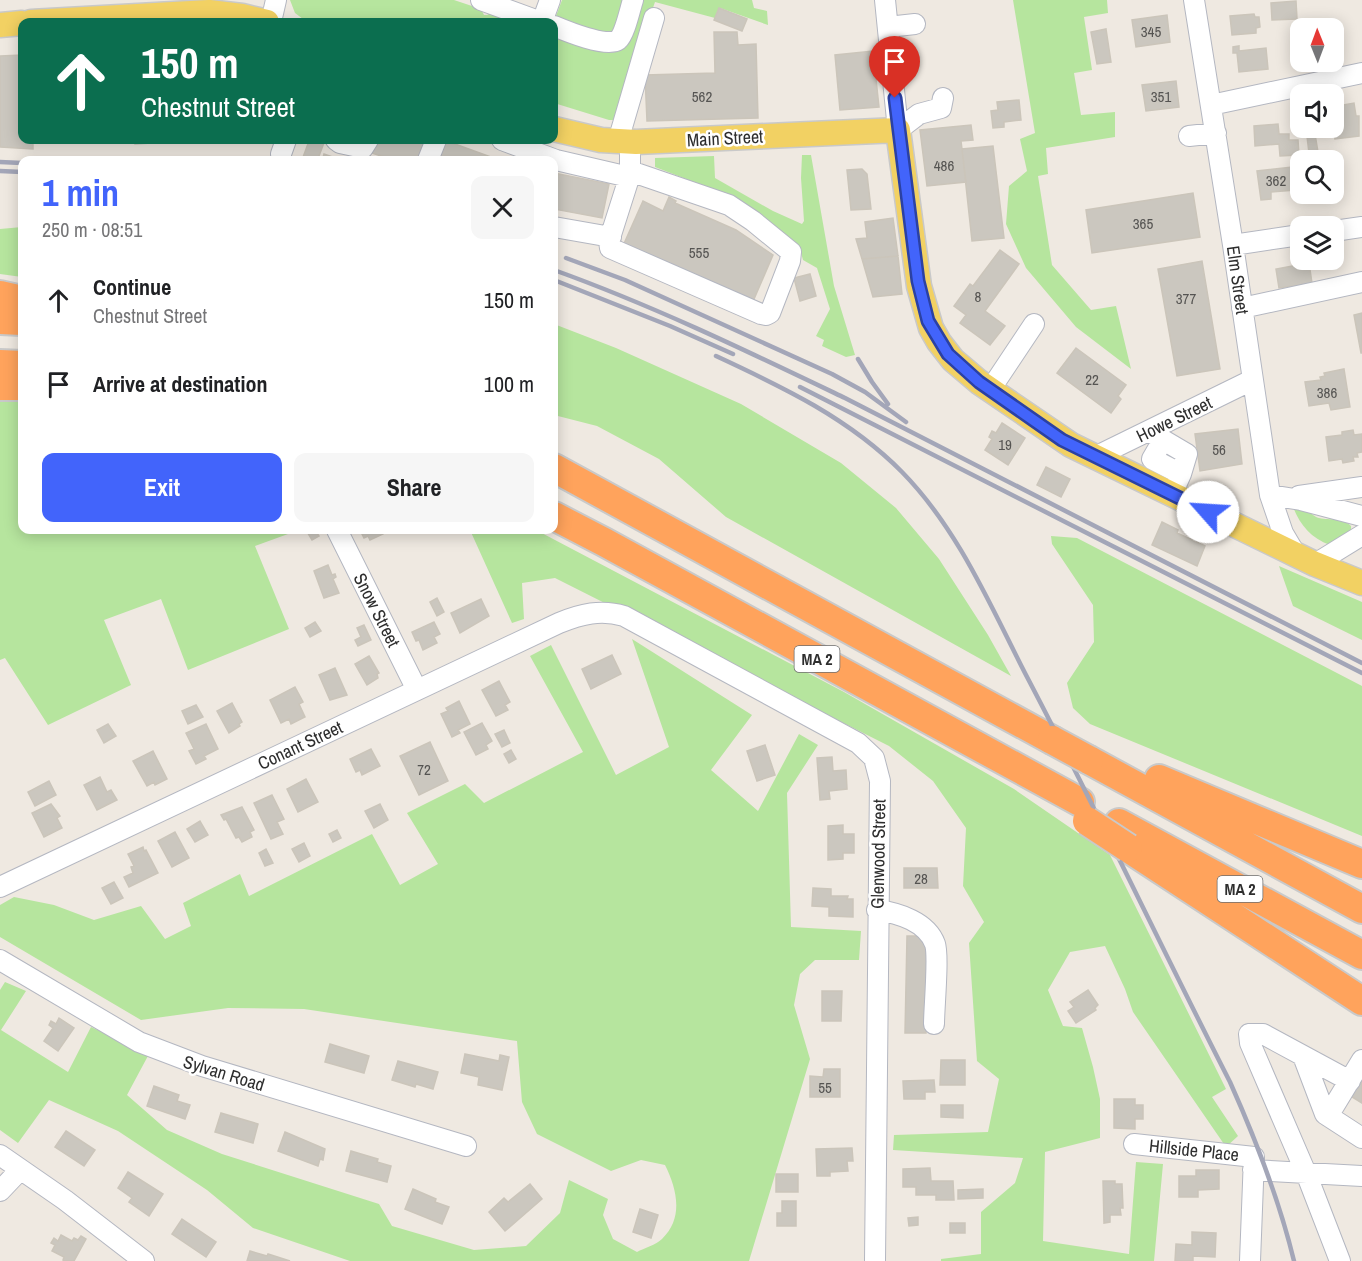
<!DOCTYPE html>
<html lang="en">
<head>
<meta charset="utf-8">
<style>
	:root { --surface:#fff; --page:#f6f6f6; --text:#202124; --muted:#757577; --accent:#4264fb }
	body { margin:0; font-family:"Archivo Narrow",sans-serif; background:var(--page); color:var(--text); height:100vh; display:flex; flex-direction:column; font-size:22px; white-space:nowrap }
	* { box-sizing:border-box; margin:0 }
	p { font-size:20px; color:var(--muted) }
	.icon { flex:none; width:33px; height:33px; fill:none; stroke:currentColor; stroke-width:2; stroke-linecap:round; stroke-linejoin:round }
	.map { position:relative; flex:1; overflow:hidden }
	.drawer { position:absolute; left:18px; top:156px; width:540px; height:378px; display:flex; flex-direction:column; background:var(--surface); border-radius:12px; box-shadow:0 3px 15px #0003 }
	.drawer>* { flex:none }
	.banner { position:absolute; left:18px; top:18px; width:540px; height:126px; border-radius:12px; box-shadow:0 3px 15px #0003; background:#0b6e4f; color:#fff; overflow:hidden }
	.needle { width:39px; rotate:359deg }
	.controls { position:absolute; left:1290px; top:18px; display:grid; gap:12px }
	.controls a { display:grid; place-items:center; width:54px; height:54px; border-radius:12px; background:var(--surface); box-shadow:0 3px 15px #0003; font-size:30px }
	.pin { position:absolute; display:grid; place-items:center; width:51px; height:51px; color:#fff; margin:-62px -26px; border-radius:50% 50% 50% 0; rotate:-45deg; box-shadow:0 0 6px #0007 }
	.pin .icon { rotate:45deg }
	.me { position:absolute; width:66px; margin:-33px; rotate:296deg; stroke-linejoin:round; filter:drop-shadow(0 0 4px #0008) }
	.turn { display:flex; align-items:center; gap:21px; height:126px; padding:0 24px; font-size:27px }
	.turn .icon { width:78px; height:78px; stroke-width:2.5 }
	.turn b { display:block; font-size:42px; line-height:51px }
	.round { display:grid; place-items:center; flex:none; width:63px; height:63px; border-radius:12px; background:var(--page) }
	.head { display:flex; align-items:center; justify-content:space-between; height:102px; padding:0 24px }
	h1 { font-size:36px; font-weight:700; line-height:45px; color:var(--accent) }
	.cta { display:flex; gap:12px; margin-top:auto; padding:12px 24px }
	.cta a { flex:1; height:69px; border-radius:12px; background:var(--accent); color:#fff; font-size:24px; font-weight:700; line-height:69px; text-align:center }
	.cta a+a { background:var(--page); color:var(--text) }
	ul { padding:0; list-style:none }
	li { display:flex; align-items:center; gap:18px; height:84px; padding:0 24px }
	li div { flex:1 }
	li b { display:block; font-size:22px }
	li em { font-style:normal }
	.map>svg:first-child { display:block }
	.green { fill:#b6e59e }
	.building { fill:#cbc7bf; stroke:#cbc5ba; stroke-width:1.5 }
	.lines { fill:none; stroke-linecap:round; stroke-linejoin:round }
	.minor-casing { stroke:#b4b7c1; stroke-width:22 }
	.major-casing { stroke:#c9c9c9; stroke-width:27 }
	.highway-casing { stroke:#c9c9c9; stroke-width:32 }
	.minor { stroke:#fff; stroke-width:20 }
	.major { stroke:#f2d163; stroke-width:24 }
	.highway { stroke:#ffa35c; stroke-width:28 }
	.rail { stroke:#a3a6b8; stroke-width:4.5 }
	.highway-bridge-casing { stroke:#c9c9c9; stroke-width:32; stroke-linecap:butt }
	.highway-bridge { stroke:#ffa35c; stroke-width:28 }
	.route-casing { stroke:#2b41a3; stroke-width:15 }
	.route { stroke:#4264fb; stroke-width:10 }
	.labels { text-anchor:middle; dominant-baseline:central; stroke-width:5; stroke-linejoin:round; paint-order:stroke }
	.number-label { font-size:15px; fill:#555452 }
	.shield { fill:#fff; stroke:#6d6d6d; stroke-width:1.5 }
	.shield-label { font-size:16px; font-weight:bold; fill:#2e2e2e }
	.street-label { font-size:18px; fill:#2e2e2e; stroke:#fff }
</style>
</head>
<body>
<div class="map">
<svg width="1362" height="1261" viewBox="0 0 1362 1261">
	<rect width="100%" height="100%" fill="#efe9e1"/>
	<path class="green" d="M290 0H454L481 9 484 15H487L491 13 515 22H307L295 13Z
		M562 0H623L613 32 607 35 556 16Z
		M642 0H752L754 8 767 11 768 25 720 8 715 18 655 2 614 120H609L554 103V36C570 39 609 61 622 49 634 38 638 14 642 0Z
		M1013 0H1107L1108 13 1084 17 1092 70 1074 73 1081 115 1115 112V137L1046 148 1048 174 1038 176 1052 265 1091 310 1116 306 1131 369 1076 327 1026 268 1006 224 1009 186 1027 171 1020 139 1035 133Z
		M802 155H811L834 286 855 355 846 357 822 346 824 340 816 336 830 309 817 268 803 260 800 249 725 194 655 167V158L714 156 715 178 773 211 802 224 804 221 801 178Z
		M22 227V277L0 274V229Z
		M554 324 616 348 741 404 841 463 896 508 939 559 988 635 1011 676 726 517 659 459 597 426 554 415Z
		M0 399H22V530H299L255 546 289 629 188 670 161 599 104 620 131 685 48 725 5 658 0 660Z
		M1293 507C1297 508 1303 509 1307 511 1312 513 1314 517 1319 518 1331 521 1341 516 1351 526V533L1330 545C1311 538 1300 525 1293 507Z
		M470 530H536L844 692 1014 789 1110 855 1226 1089 1212 1097 1238 1136 1226 1147 1133 1012 1125 989 1105 946 1070 952 1048 990 1063 1026 1082 1028 1093 1067 1100 1099V1138L1045 1152 1043 1241 1129 1254 1136 1162 1163 1164 1154 1261H941V1259L981 1254V1212L1015 1183 1023 1158 893 1150 894 1135 988 1132 999 1079 977 1061 969 943 984 922 963 886 966 828 933 781 889 746 555 578 522 583 524 619 512 623Z
		M1051 536 1077 538 1362 686V836L1090 724 1073 708 1067 683 1094 642 1093 605 1052 544Z
		M1279 566 1362 602V640L1293 606Z
		M632 639 752 715 711 770 758 811 799 734 818 745 787 793 791 927 861 931 859 960H815L800 974 794 1005 810 1059 749 1261H350L253 1228 207 1190 118 1131 49 1100 18 1143 0 1130V990L5 982 26 991 1 1030 68 1072 91 1027 149 1054 127 1095 167 1130 222 1154 379 1204 392 1226 474 1250 526 1246 560 1213 569 1180 608 1199 603 1215 613 1239 637 1252C644 1248 656 1245 662 1239 684 1218 677 1189 665 1165L641 1160 611 1171 537 1134 522 1102 517 1041 304 1009 228 1008 141 1020 0 937V905L14 897 54 905 94 920 141 906 165 939 191 926 183 903 240 874 249 896 372 834 400 885 438 864 407 813 465 784 484 803 583 752 530 656 551 645 616 775 669 747Z"/>
	<path class="building" d="M1296 1 1297 19 1272 20 1271 3Z
		M719 8 747 19 742 31 714 20Z
		M1254 14 1255 17H1259L1260 27 1256 28V33L1232 35 1230 16Z
		M1167 15 1170 42 1136 47 1132 20Z
		M1106 29 1111 62 1097 64 1091 32Z
		M714 32H737L738 45 756 44 758 118 647 121 645 75 715 73Z
		M1239 46V51L1266 48 1268 69 1239 72 1237 53H1233V47Z
		M873 51 879 107 840 110 835 55Z
		M22 55 21 116H22V140H33V149L0 147V56Z
		M1176 81 1179 107 1146 111 1142 85Z
		M1019 100 1021 120 1004 122V127L993 128 991 111 998 110 997 102Z
		M1354 103 1356 116H1359V136L1335 139 1334 131H1338L1335 111H1338L1337 106Z
		M1278 124 1279 134H1289V140H1298L1299 155 1280 156 1279 144 1255 146 1254 126Z
		M971 125 973 140 961 141 966 182 927 186 920 130Z
		M1306 128H1314L1318 152 1309 153Z
		M135 140H170V142L135 144Z
		M304 140H325L319 156 323 158 324 154 341 160H302L309 141Z
		M377 140H431L423 160H393L372 153Z
		M444 140 499 160H435Z
		M993 146 1004 238 972 241 962 149Z
		M1292 167 1295 190 1271 192V199L1261 200 1257 171Z
		M862 169 867 174 871 209 851 210 847 170Z
		M554 173 609 184 602 218 554 209Z
		M1193 193 1200 237 1092 253 1086 210Z
		M669 197 676 201 675 203 736 230 773 255 751 306 622 248 643 201 663 211Z
		M893 218 898 256 862 259 856 239 867 238 865 222Z
		M1000 250 1019 264 985 311 1005 326 990 345 960 323 966 315 954 306 970 284 973 286Z
		M898 256 902 294 873 297 862 259Z
		M1202 261 1220 369 1177 376 1158 269Z
		M1309 263 1312 283 1279 288 1276 269Z
		M810 274 816 296 800 301 794 278Z
		M1362 313V353H1361L1354 315Z
		M1076 348 1126 385 1118 396 1121 399 1111 413 1057 373Z
		M1344 369 1350 407 1331 410 1329 403 1309 406 1305 382 1321 380 1320 377 1325 376 1324 373Z
		M1002 423 1025 438 1008 465 985 450 992 439 989 437 992 431 996 433Z
		M1238 429 1242 464 1200 471 1195 434Z
		M1353 430 1354 435 1362 434V452L1357 453 1358 457H1353L1354 461 1343 463 1342 459 1329 461 1326 437 1342 435V432Z
		M1046 467 1070 479 1061 497 1037 485Z
		M1162 522 1178 530 1177 533 1205 546 1197 566 1152 545Z
		M306 530H315L319 536 312 540Z
		M365 530H381L383 534 370 540 368 536 364 538 361 532Z
		M328 565 332 575 335 574 336 577 333 579 339 593 324 598 314 571Z
		M437 598 444 612 437 616 430 602Z
		M481 599 489 616 460 633 451 613Z
		M315 622 321 631 310 637 305 628Z
		M434 622 440 634 434 637 437 643 423 650 419 640 416 641 412 632Z
		M364 625 371 640 358 646 355 640 361 637 357 628Z
		M612 655 621 674 591 689 582 669Z
		M369 656 379 673 377 674 378 678 367 685 355 664Z
		M335 668 347 695 330 700 319 675Z
		M499 681 510 702 505 705 508 710 496 716 482 690Z
		M295 687 303 702 299 704 305 717 291 724 289 719 281 723 270 700Z
		M459 701 470 724 458 730 460 733 452 737 441 714 448 711 446 708Z
		M232 703 242 722 239 724 240 726 229 733 217 711Z
		M196 705 203 717 188 724 182 711Z
		M482 723 492 741 486 745 488 749 476 755 464 732Z
		M108 724 116 736 104 743 97 730Z
		M206 724 218 749 204 756 206 759 196 764 189 751 194 749 186 733Z
		M504 730 510 743 502 747 495 734Z
		M430 742 448 781 419 795 400 756Z
		M765 745 775 775 757 781 747 751Z
		M371 749 380 766 362 775 360 770 356 772 350 759Z
		M511 750 516 759 509 763 504 754Z
		M153 751 167 779 155 785 154 782 147 786 133 761Z
		M832 757 833 771 846 770 847 789 829 791 830 799 820 800 817 758Z
		M100 777 107 792 111 790 117 800 97 810 84 785Z
		M306 779 318 802 298 812 287 789Z
		M49 781 56 795 35 806 28 792Z
		M272 795 284 819 277 822 283 834 271 839 254 803Z
		M51 804 60 816 57 818 62 828 44 837 32 813Z
		M380 804 388 820 374 828 365 811Z
		M242 807 254 830 250 832 252 837 242 842 239 837 236 838 226 819 224 820 221 815Z
		M200 821 208 835 195 842 187 829Z
		M843 825V834H854V853H843V859L828 860V826Z
		M337 830 341 838 333 842 329 834Z
		M175 832 189 858 172 867 158 841Z
		M304 843 310 856 299 862 292 849Z
		M143 847 144 851 146 850 158 873 129 887 124 877 133 873 131 867 134 866 128 854Z
		M266 849 273 863 265 866 259 853Z
		M904 868H937L938 888H904Z
		M114 882 123 898 111 904 102 888Z
		M813 888 831 889V896H848L847 899H853V917L829 916V907L812 906Z
		M907 936H928L926 1033H905Z
		M1088 990 1098 1005 1095 1008 1096 1010 1076 1023 1068 1011 1074 1007 1070 1002Z
		M822 991H842L841 1021H822Z
		M59 1018 74 1028 58 1051 44 1041 53 1028 49 1025 51 1021 56 1024Z
		M330 1044 369 1056 364 1073 325 1062Z
		M465 1054 499 1061 500 1055 509 1057 502 1090 478 1085 479 1077 461 1073Z
		M941 1060H965V1085H940Z
		M398 1061 438 1072 433 1089 416 1084 415 1087 392 1080Z
		M824 1069H840V1097H810V1076L823 1077Z
		M1362 1077V1103L1349 1095Z
		M934 1080 935 1092H925V1099H904L903 1081Z
		M154 1086 179 1095 177 1101 190 1105 185 1119 147 1106Z
		M1114 1099H1135V1105H1143V1119H1135V1129L1114 1128Z
		M941 1105H963V1118L941 1117Z
		M221 1113 258 1124 253 1143 215 1132Z
		M66 1131 95 1150 84 1166 55 1147Z
		M285 1132 325 1149 323 1160 320 1159 318 1166 278 1151Z
		M852 1148 853 1161H847L848 1171 830 1172V1176H817L816 1149Z
		M351 1151 378 1159 377 1162 391 1166 387 1182 346 1171Z
		M930 1168 931 1181H953L954 1200H936V1195H916V1187H903V1169Z
		M1196 1170H1219V1189L1198 1190V1197H1179V1176H1196Z
		M128 1172 163 1194 149 1216 129 1202 132 1198 118 1188Z
		M776 1174H798V1192H776Z
		M1103 1181H1115V1184H1122L1123 1208H1120L1121 1215H1110V1222L1104 1223Z
		M530 1184 542 1199 505 1231 489 1212 504 1198 508 1202Z
		M413 1189 436 1199 435 1202 449 1207 442 1224 405 1209Z
		M983 1189V1198L958 1199V1190Z
		M782 1201H796V1226H777V1213H782Z
		M640 1209 658 1215 651 1238 633 1232Z
		M918 1217V1225L909 1226 908 1218Z
		M182 1219 216 1242 206 1257 172 1234Z
		M950 1223H965V1233H950Z
		M1192 1232 1216 1233 1215 1257 1193 1256V1261H1175L1176 1244 1192 1245Z
		M61 1235 72 1241 74 1238 78 1240 81 1236 86 1239 74 1261H65L63 1260 64 1257 52 1251 55 1245 51 1243 54 1238 58 1241Z
		M250 1251 267 1256 268 1254 290 1261H247Z"/>
	<g class="lines">
		<g class="minor-casing">
			<path id="minor" d="M481 0 541 22
				M885 0 898 130 919 114 941 108 943 98
				M1194 0 1233 245 1270 495 1283 533 1296 555
				M271 22 276 0
				M542 22 550 0
				M554 26C566 31 607 48 618 40 625 34 630 9 633 0
				M888 27 915 24
				M1211 105 1362 73
				M1189 136 1216 133
				M336 140 340 143 363 148 368 140
				M502 140 556 160 629 177
				M618 141 654 18
				M630 141V175L609 241 610 248 761 314 766 315 770 313 790 261 791 252 753 221 729 205 630 171
				M281 154 286 140
				M428 160 436 140
				M554 227 611 237
				M1334 231 1362 227
				M1233 245 1300 235
				M1242 308 1362 282
				M990 390 1034 324
				M1148 431 1187 454 1181 474 1172 494
				M1163 440 1152 459 1181 474
				M1095 457 1252 380
				M1270 495 1301 500 1362 516
				M1299 496 1362 487
				M337 530 417 690
				M1315 564 1362 535
				M0 887 559 623C581 614 601 609 624 616L858 743 874 758 880 781 875 1261
				M877 910C899 913 927 922 935 944 939 956 934 1009 934 1024
				M0 960 139 1042 202 1066 466 1146
				M1303 1056 1325 1114 1362 1138
				M1328 1116 1362 1060
				M1134 1144 1254 1157 1250 1261
				M0 1155 65 1200 144 1261
				M1253 1170 1362 1176
				M0 1191 20 1170
				M1340 1261 1306 1173 1250 1043 1249 1034H1263L1350 1081"/>
		</g>
		<g class="major-casing">
			<path id="major" d="M31 22 209 12 242 16 267 22
				M0 25 22 23
				M554 129 601 140 636 142 898 130 919 286 931 328 939 342 953 360 979 382 1071 445 1315 564 1362 583"/>
		</g>
		<g class="highway-casing">
			<path id="highway" d="M0 295 22 300
				M0 320 22 321
				M0 364 22 365
				M0 386H22
				M554 468 1052 740
				M554 516 604 542 1080 802
				M1089 760 1362 909
				M1159 779 1362 864
				M1119 823 1362 955
				M1128 848 1362 1001"/>
		</g>
		<use href="#minor" class="minor"/>
		<use href="#major" class="major"/>
		<use href="#highway" class="highway"/>
		<path class="rail" d="M0 162 22 163
			M0 171 22 172
			M566 258 625 280 832 374 865 392 906 422
			M554 270C654 306 749 352 845 398L1362 663
			M554 280 670 326 733 354
			M716 356C783 387 850 419 902 472 958 529 990 605 1026 675 1097 810 1161 947 1230 1082 1256 1140 1279 1199 1294 1261
			M858 359 872 382 888 404
			M800 387 1362 673"/>
		<g class="highway-bridge-casing">
			<path id="highway-bridge" d="M1052 740 1089 760
				M1087 821 1128 848"/>
		</g>
		<use href="#highway-bridge" class="highway-bridge"/>
	</g>
	<g class="lines">
		<g class="route-casing">
			<path id="route" d="M895 98 918 281 928 321 948 354 979 382 1062 440 1208 512"/>
		</g>
		<use href="#route" class="route"/>
	</g>
	<g class="labels">
		<g class="number-label">
			<text x="1151" y="31">345</text>
			<text x="702" y="96">562</text>
			<text x="1161" y="96">351</text>
			<text x="944" y="165">486</text>
			<text x="1276" y="180">362</text>
			<text x="1143" y="223">365</text>
			<text x="699" y="252">555</text>
			<text x="978" y="296">8</text>
			<text x="1186" y="298">377</text>
			<text x="1092" y="379">22</text>
			<text x="1327" y="392">386</text>
			<text x="1005" y="444">19</text>
			<text x="1219" y="449">56</text>
			<text x="424" y="769">72</text>
			<text x="921" y="878">28</text>
			<text x="825" y="1087">55</text>
		</g>
		<g class="shield">
			<rect x="794.5" y="646" width="45" height="26" rx="4.5"/>
			<rect x="1217.5" y="876" width="45" height="26" rx="4.5"/>
		</g>
		<g class="shield-label">
			<text x="817" y="659">MA 2</text>
			<text x="1240" y="889">MA 2</text>
		</g>
		<g class="street-label">
			<text transform="translate(725 138) rotate(-3)">Main Street</text>
			<text transform="translate(1238 280) rotate(82)">Elm Street</text>
			<text transform="translate(1174 419) rotate(-26)">Howe Street</text>
			<text transform="translate(377 610) rotate(63)">Snow Street</text>
			<text transform="translate(300 745) rotate(-25)">Conant Street</text>
			<text transform="translate(878 854) rotate(-89)">Glenwood Street</text>
			<text transform="translate(224 1073) rotate(17)">Sylvan Road</text>
			<text transform="translate(1194 1150) rotate(6)">Hillside Place</text>
		</g>
	</g>
</svg>
<div class="controls">
<a><svg class="needle" viewBox="-14 -14 28 28"><path d="M0-13l5 13h-10z" fill="#e53935"/><path d="M0 13l5-13h-10z" fill="#757577"/></svg></a>
<a><svg class="icon" aria-label="sound" viewBox="0 0 24 24"><path d="M4 9h4l5-4v14l-5-4H4zM17 9q2 3 0 6"/></svg></a>
<a><svg class="icon" aria-label="search" viewBox="0 0 24 24"><circle cx="10" cy="10" r="6"/><path d="M15 15l6 6"/></svg></a>
<a><svg class="icon" aria-label="layers" viewBox="0 0 24 24"><path d="M12 4l9 5-9 5-9-5zM3 14l9 5 9-5"/></svg></a>
</div>
<div class="pin" style="left:895px;top:98px;background:#d93025"><svg class="icon" aria-label="arrive" viewBox="0 0 24 24"><path d="M6 21V4h12l-3 4 3 4H6"/></svg></div>
<svg class="me" style="left:1208px;top:512px" viewBox="-20 -20 40 40"><circle r="19" fill="#fff"/><path d="M0-13L10 11 0 6-10 11z" fill="#4264fb"/></svg>
<div class="banner">
<div class="turn"><svg class="icon" aria-label="ahead" viewBox="0 0 24 24"><path d="M12 20V5M6 11l6-6 6 6"/></svg><div><b>150 m</b>Chestnut Street</div></div>
</div>
<section class="drawer">
<div class="head"><div><h1>1 min</h1><p>250 m · 08:51</p></div><a class="round"><svg class="icon" aria-label="close" viewBox="0 0 24 24"><path d="M6 6l12 12M18 6L6 18"/></svg></a></div>
<ul>
<li><svg class="icon" aria-label="ahead" viewBox="0 0 24 24"><path d="M12 20V5M6 11l6-6 6 6"/></svg><div><b>Continue</b><p>Chestnut Street</p></div><em>150 m</em></li>
<li><svg class="icon" aria-label="arrive" viewBox="0 0 24 24"><path d="M6 21V4h12l-3 4 3 4H6"/></svg><div><b>Arrive at destination</b></div><em>100 m</em></li>
</ul>
<div class="cta"><a>Exit</a><a>Share</a></div>
</section>
</div>
</body>
</html>
